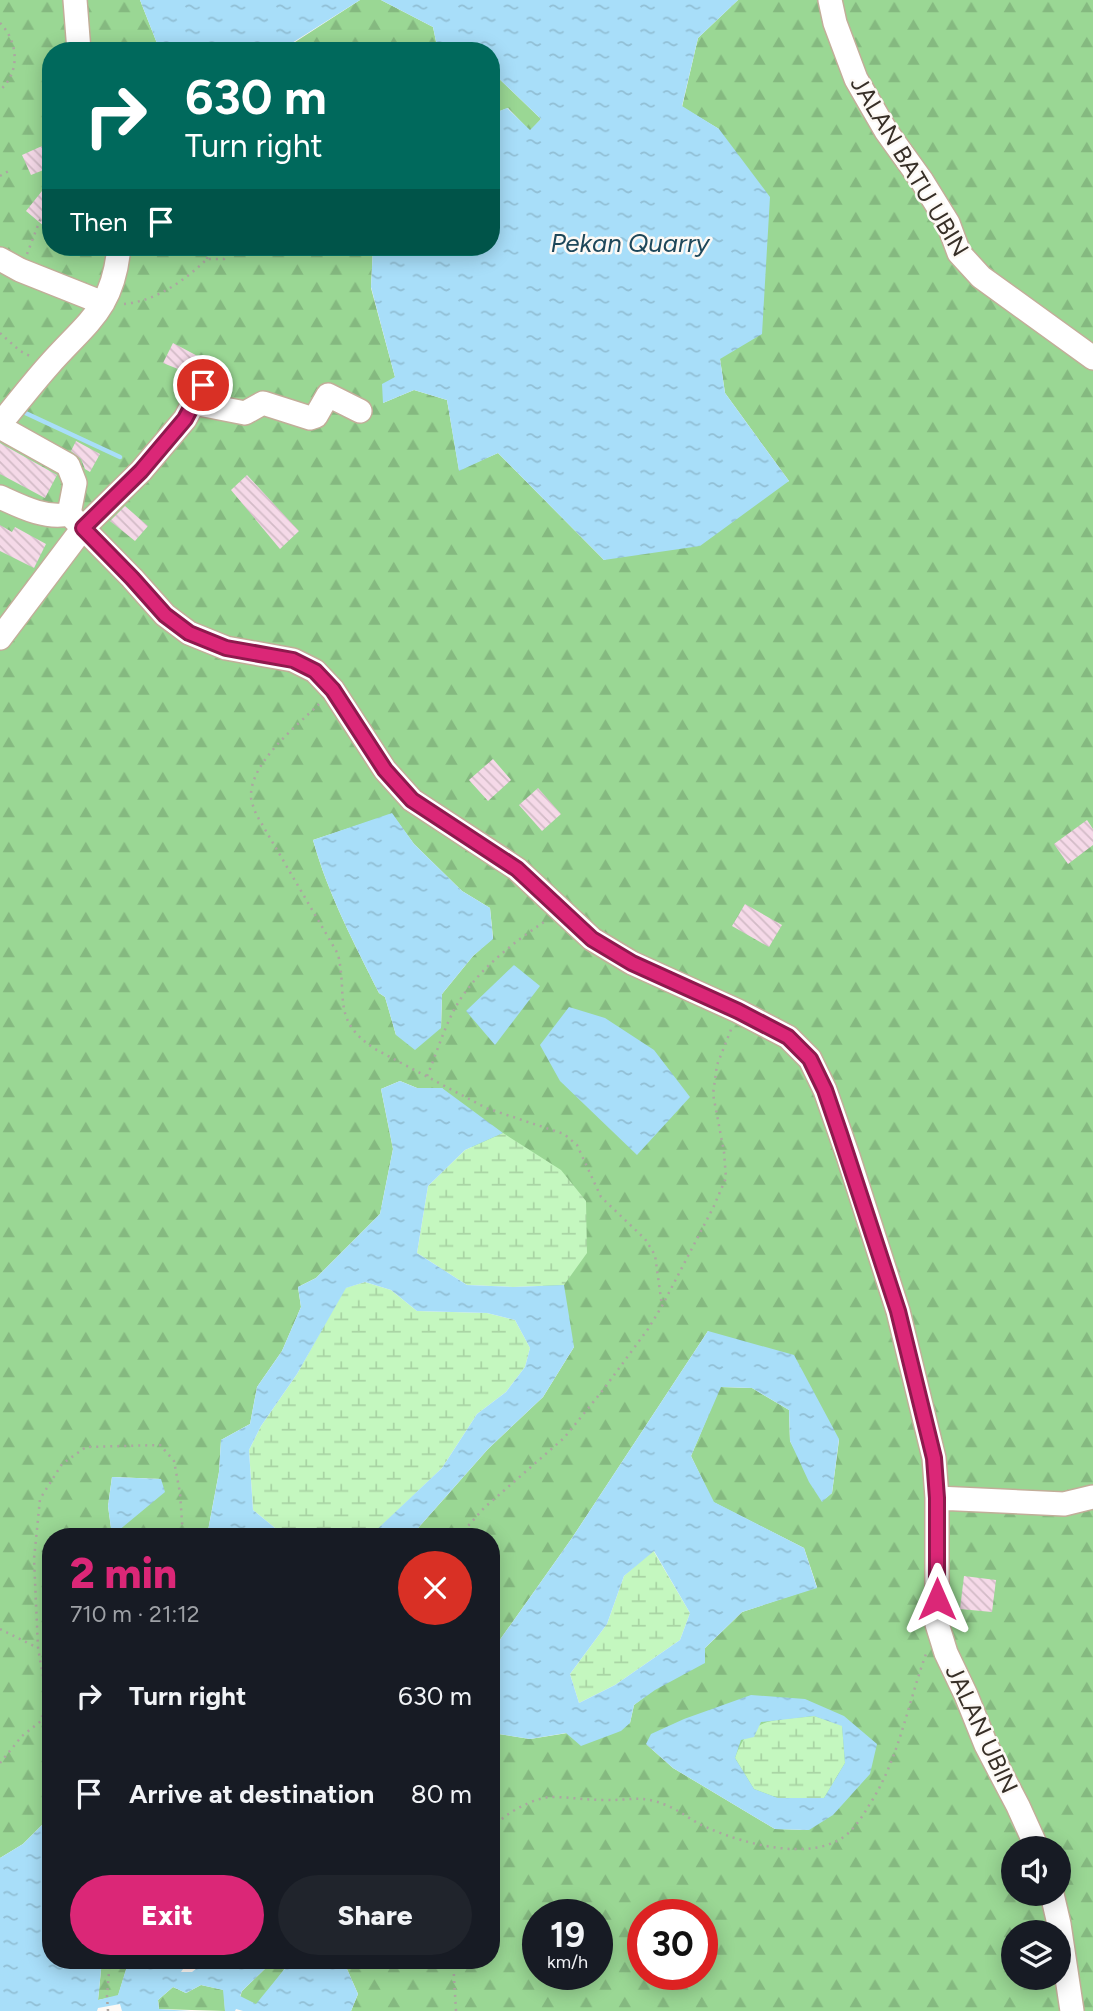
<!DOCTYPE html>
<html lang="en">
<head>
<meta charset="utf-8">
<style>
	:root { --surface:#171b24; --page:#20242c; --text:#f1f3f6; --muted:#9ea1a6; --accent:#db2777 }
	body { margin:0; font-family:Figtree,sans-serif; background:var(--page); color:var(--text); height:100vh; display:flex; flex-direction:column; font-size:26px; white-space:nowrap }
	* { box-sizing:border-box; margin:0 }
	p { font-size:23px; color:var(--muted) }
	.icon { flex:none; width:38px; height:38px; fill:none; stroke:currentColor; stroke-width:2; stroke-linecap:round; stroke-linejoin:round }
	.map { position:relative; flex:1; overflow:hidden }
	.panel { position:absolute; left:42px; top:1528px; width:458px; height:441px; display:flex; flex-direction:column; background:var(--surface); border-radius:28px; box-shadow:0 4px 18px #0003 }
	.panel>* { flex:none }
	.guide { position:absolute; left:42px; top:42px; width:458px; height:214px; border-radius:28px; box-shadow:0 4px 18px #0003; background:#00695c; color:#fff; overflow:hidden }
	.tools { position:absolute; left:1001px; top:1836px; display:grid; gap:14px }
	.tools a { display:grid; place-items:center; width:70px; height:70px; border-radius:50%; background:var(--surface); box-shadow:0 4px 18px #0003; font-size:35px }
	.speed { position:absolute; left:522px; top:1899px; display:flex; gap:14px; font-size:35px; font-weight:700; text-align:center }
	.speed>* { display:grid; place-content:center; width:91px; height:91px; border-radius:50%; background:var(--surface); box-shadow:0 4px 18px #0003; line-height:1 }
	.speed small { font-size:18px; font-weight:400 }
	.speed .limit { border:10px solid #d22; background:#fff; color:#111 }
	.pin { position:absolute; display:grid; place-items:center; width:60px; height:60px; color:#fff; margin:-30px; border:4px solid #fff; border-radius:50%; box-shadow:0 2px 7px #0007 }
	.me { position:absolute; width:77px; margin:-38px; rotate:0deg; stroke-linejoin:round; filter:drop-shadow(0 0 5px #0008) }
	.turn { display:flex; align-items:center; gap:24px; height:147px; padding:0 28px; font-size:32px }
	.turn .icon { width:91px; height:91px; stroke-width:2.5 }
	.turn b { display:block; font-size:49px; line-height:60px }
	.then { display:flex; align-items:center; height:66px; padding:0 28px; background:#0003; gap:14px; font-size:26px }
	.round { display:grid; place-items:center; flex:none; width:74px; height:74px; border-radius:37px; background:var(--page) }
	.head { display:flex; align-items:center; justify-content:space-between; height:119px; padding:0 28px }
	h1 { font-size:42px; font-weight:800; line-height:52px; color:var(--accent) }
	.button { display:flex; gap:14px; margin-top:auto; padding:14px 28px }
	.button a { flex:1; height:80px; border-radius:42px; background:var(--accent); color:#fff; font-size:28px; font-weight:800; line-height:80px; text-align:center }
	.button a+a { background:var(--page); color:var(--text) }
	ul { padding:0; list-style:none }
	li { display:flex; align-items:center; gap:21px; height:98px; padding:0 28px }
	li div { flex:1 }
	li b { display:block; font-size:26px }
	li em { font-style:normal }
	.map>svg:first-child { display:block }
	.forest { fill:url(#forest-firs); fill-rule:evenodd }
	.wetland { fill:url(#wetland-marsh) }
	.water { fill:url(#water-ripples); fill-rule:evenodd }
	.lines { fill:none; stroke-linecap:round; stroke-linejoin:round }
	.stream { stroke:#a8def9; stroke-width:4.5 }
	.building { fill:url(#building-back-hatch) }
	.minor-casing { stroke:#c2ae99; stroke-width:26 }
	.path { stroke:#aca6a1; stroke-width:2.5; stroke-dasharray:2 5; stroke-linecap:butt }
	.minor { stroke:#fff; stroke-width:23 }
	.route-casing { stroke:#8e194d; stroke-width:18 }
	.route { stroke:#db2777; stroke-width:12 }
	.labels { text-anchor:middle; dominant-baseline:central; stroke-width:5; stroke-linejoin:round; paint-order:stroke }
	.street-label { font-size:24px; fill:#372f27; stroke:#fdf9f5 }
	.water-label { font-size:26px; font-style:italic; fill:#1d475a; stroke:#fdf9f5 }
</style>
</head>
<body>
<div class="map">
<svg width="1093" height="2011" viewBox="0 0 1093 2011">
	<defs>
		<pattern id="forest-firs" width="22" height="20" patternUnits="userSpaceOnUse" patternTransform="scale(1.75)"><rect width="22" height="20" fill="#9ad794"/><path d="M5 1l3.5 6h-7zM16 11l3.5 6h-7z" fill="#85b980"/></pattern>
		<pattern id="wetland-marsh" width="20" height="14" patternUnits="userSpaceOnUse" patternTransform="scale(1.75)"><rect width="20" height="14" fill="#c4f7bf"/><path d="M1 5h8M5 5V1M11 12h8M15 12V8" fill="none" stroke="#a9d4a4"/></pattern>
		<pattern id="water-ripples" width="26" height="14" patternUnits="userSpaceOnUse" patternTransform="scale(1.75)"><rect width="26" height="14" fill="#a8def9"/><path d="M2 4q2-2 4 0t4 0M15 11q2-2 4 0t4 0" fill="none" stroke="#91bfd5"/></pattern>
		<pattern id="building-back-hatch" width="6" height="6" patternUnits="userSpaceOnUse" patternTransform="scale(1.75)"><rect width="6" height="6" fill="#f5d9e8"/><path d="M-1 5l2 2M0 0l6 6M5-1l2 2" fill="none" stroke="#d3bbc7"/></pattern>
	</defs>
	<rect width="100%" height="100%" fill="#fdf9f5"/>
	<path class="forest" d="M0 0H140L160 51H51V247H373L371 288 395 377 383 403 414 390 447 400 459 470 498 453 604 560 789 481 725 393 720 359 719 129 682 107 698 38 738 0H1093V2011H351L358 1994 343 1960H492V1733L530 1739 630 1723 634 1705 705 1648 742 1612 817 1587 804 1548 713 1502 691 1456 720 1387 752 1388 789 1410 790 1441 822 1501 832 1493 839 1440 708 1331 572 1538 492 1651V1536H411L488 1449 543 1397 574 1347 442 1088H417L400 1081 381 1089 393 1149 380 1214 316 1278 298 1287 301 1307 282 1351 257 1387 250 1424 221 1440 219 1472 207 1536H51V1816L23 1844 0 1858ZM392 814 414 844 462 891 490 908 493 938 473 956 442 994 441 1028 396 1035 385 997 379 993C354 943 328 894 313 840ZM112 1477 161 1479 112 1535 108 1506ZM646 1744 809 1830 775 1829 673 1768ZM1013 1848H1059V1894H1013ZM537 1914H597V1974H537ZM642 1914H702V1974H642ZM1013 1932H1059V1978H1013Z
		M360 0H381L433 27 438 51H297L292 44Z
		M492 72 541 119 530 131 508 108 492 114Z
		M102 1960H129L118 1996 98 2000Z
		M274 1960H304L287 1966 257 2005 240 1997 242 1991Z
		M201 1985 224 1990 225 2011 159 2009 158 2000 173 1987 186 1993Z"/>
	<path class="wetland" d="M503 1133 561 1170 586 1201 587 1253 564 1285 513 1287 467 1285 417 1253 428 1186 465 1150Z
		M365 1282 391 1290 417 1311 487 1313 515 1320 530 1348 525 1367 506 1392 477 1414 442 1468 373 1534 370 1536H285L253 1510 249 1450 261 1426 297 1374 345 1288Z
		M653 1550 690 1613 680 1640 615 1685 579 1703 570 1674 607 1624 624 1576Z
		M814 1716 842 1725 845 1763 824 1798H778L754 1789 735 1758C750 1715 774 1721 814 1716Z"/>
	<path class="water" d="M140 0H360L292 43 297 51H255L252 49 248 51H160Z
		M381 0H738L698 38 682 106 719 129 770 197 762 334 720 359 725 393 789 481 700 546 604 560 498 453 459 471 447 400 414 390 383 403 382 384 395 377 371 287 373 247H492V114L507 108 530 130 541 119 492 72V51H438L433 27Z
		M392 813 414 844 462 891 490 908 493 939 473 956 442 994 441 1028 415 1050 396 1035 385 997 379 993C354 943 328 894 313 840Z
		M514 965 540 986 495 1045 466 1011Z
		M569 1007 605 1018 654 1050 690 1097 637 1155 560 1081 540 1045Z
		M400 1081 417 1088H442L503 1133 465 1150 428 1186 417 1253 467 1285 513 1287 564 1285 574 1347 543 1397 488 1449 411 1536H370L442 1468 477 1414 506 1392 525 1367 530 1348 515 1320 487 1313 417 1311 391 1290 365 1282 346 1288 297 1374 261 1426 249 1450 253 1510 285 1536H207L219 1472 221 1440 250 1424 257 1387 282 1351 301 1307 298 1287 316 1278 380 1214 393 1149 381 1089Z
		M708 1331 794 1355 839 1439 832 1493 822 1502 809 1482 790 1441 789 1410 752 1388 721 1387 691 1456 714 1502 804 1548 817 1588 742 1612 705 1648V1663L655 1690 634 1705 630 1723 621 1731 581 1746 566 1733 530 1739 492 1733V1651L572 1538ZM654 1551 690 1613 680 1640 615 1685 579 1703 570 1674 607 1624 624 1576Z
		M112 1477 161 1479 165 1492 112 1536 108 1506Z
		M751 1695 805 1699 844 1716 877 1744 870 1774 833 1815 809 1830 775 1829 673 1768 646 1744 651 1734 684 1719ZM814 1716 842 1726 845 1763 824 1798H778L754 1789 735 1758 741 1740 754 1737 761 1722Z
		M51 1816V1960H102L98 2000 118 1995 129 1960H189L181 1972H192L207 1960H274L242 1991 240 1996 256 2004 287 1966 304 1960H343L358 1994 351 2011H243L236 2009 235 2011H225L223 1990 201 1985 186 1993 173 1987 158 2000 159 2009 190 2011H122L120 2004 98 2008 97 2011H0V1858L23 1844Z"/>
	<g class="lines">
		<path class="stream" d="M19 410 120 457"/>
	</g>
	<path class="building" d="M51 142V167L31 175 22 155Z
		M42 191 51 198V232L26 211Z
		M173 343 224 370 217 385 215 378 209 372 202 371 193 375 163 363Z
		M76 441 100 454 90 472 85 469 81 459 71 451Z
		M0 443 57 475 45 498 0 474Z
		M247 475 299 531 280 549 231 490Z
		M125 506 148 526 135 541 110 521Z
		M0 525 12 532 15 527 46 544 34 568 0 551Z
		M493 759 511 780 488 801 469 780Z
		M538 788 561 814 542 831 519 805Z
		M1087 820 1093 829V845L1068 864 1054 844Z
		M745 904 782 925 769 947 732 926Z
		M964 1576 996 1580 992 1612 960 1609Z"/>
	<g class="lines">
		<g class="minor-casing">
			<path id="minor" d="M75 0 79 51
				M830 0 835 23 856 79 886 131 922 181 948 223 959 253 981 277 1093 358
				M0 259 20 270 103 303
				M194 403 245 413 263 403 310 418 316 416 328 395 360 411
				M0 424C16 405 32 384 49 365 87 322 113 310 119 247
				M0 427 68 465 75 483 69 514
				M0 497C22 507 45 519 69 514
				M69 514 132 578 165 615 189 633 226 648 293 660 315 671 333 690 385 770 412 800 517 869 592 939 632 963 738 1011 788 1037 810 1059 825 1090 848 1156 898 1311 934 1458 937 1498V1624L946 1653 966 1695 986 1745 1018 1806 1037 1848
				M0 638 83 528 141 471 185 419 203 385
				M937 1498 1064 1504 1093 1497
				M1052 1894 1059 1924 1072 2011"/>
		</g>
		<path class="path" d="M0 23C18 41 21 72 0 90
			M0 176 12 169
			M27 254 40 220 51 207
			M207 259 209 247
			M124 304C156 301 184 281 207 259H224L233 247
			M0 333 20 351 30 356
			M319 704C296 727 249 763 251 798 252 803 254 809 256 814L338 954C348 998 331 1020 375 1049L486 1108 564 1134 577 1145 601 1197 645 1239 655 1255 662 1306
			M427 1076C436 1055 443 1031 454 1010 473 974 511 944 544 922
			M459 1536 484 1508 564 1438 603 1390 648 1329 662 1306 713 1208 726 1178 724 1152 713 1094 717 1065 732 1027
			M0 1629 38 1648
			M0 1763 22 1736 41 1721 47 1699 38 1648 34 1559 40 1499 62 1464 86 1447 160 1445 174 1461 180 1493 183 1536
			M492 1829C503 1814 533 1798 551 1797 569 1797 586 1800 604 1800 630 1801 639 1794 666 1805 681 1811 693 1822 708 1828 745 1844 810 1862 845 1836 855 1828 862 1817 868 1807 899 1760 907 1706 926 1654
			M453 1960 456 2011
			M108 2011 107 1996 110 1960"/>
		<use href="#minor" class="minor"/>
	</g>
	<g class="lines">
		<g class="route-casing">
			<path id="route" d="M203 385 185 419 141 471 83 528 132 578 165 615 189 633 226 648 293 660 315 671 333 690 385 770 412 800 517 869 592 939 632 963 738 1011 788 1037 810 1059 825 1090 840 1134 898 1311 934 1458 937 1498V1599"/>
		</g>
		<use href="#route" class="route"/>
	</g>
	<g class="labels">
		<g class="street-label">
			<text transform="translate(910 166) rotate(59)">JALAN BATU UBIN</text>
			<text transform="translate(982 1729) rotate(65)">JALAN UBIN</text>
		</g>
		<g class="water-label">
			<text x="630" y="243">Pekan Quarry</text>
		</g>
	</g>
</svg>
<div class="tools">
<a><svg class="icon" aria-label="sound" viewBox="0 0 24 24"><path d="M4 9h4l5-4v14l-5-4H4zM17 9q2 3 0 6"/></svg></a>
<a><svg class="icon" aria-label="layers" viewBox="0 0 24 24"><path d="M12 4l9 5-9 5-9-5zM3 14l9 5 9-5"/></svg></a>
</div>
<div class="speed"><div>19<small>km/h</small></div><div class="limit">30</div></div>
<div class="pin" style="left:203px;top:385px;background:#d93025"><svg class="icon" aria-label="arrive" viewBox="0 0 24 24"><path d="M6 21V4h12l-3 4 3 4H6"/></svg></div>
<svg class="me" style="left:937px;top:1599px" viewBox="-20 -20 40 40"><path d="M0-17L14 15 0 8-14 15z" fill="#db2777" stroke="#fff" stroke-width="4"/></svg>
<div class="guide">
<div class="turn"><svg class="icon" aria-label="right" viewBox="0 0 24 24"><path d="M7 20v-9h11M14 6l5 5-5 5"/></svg><div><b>630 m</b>Turn right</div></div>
<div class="then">Then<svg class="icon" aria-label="arrive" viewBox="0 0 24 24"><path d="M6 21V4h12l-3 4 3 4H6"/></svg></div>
</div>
<section class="panel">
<div class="head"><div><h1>2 min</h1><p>710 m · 21:12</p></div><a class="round" style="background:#d93025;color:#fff"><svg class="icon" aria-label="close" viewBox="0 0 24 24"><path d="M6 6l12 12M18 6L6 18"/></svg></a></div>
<ul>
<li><svg class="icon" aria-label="right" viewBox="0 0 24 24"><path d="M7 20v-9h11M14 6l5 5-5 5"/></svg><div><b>Turn right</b></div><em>630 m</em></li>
<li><svg class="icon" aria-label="arrive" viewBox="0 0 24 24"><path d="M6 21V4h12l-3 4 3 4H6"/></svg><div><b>Arrive at destination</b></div><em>80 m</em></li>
</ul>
<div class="button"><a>Exit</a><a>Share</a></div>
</section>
</div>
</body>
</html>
